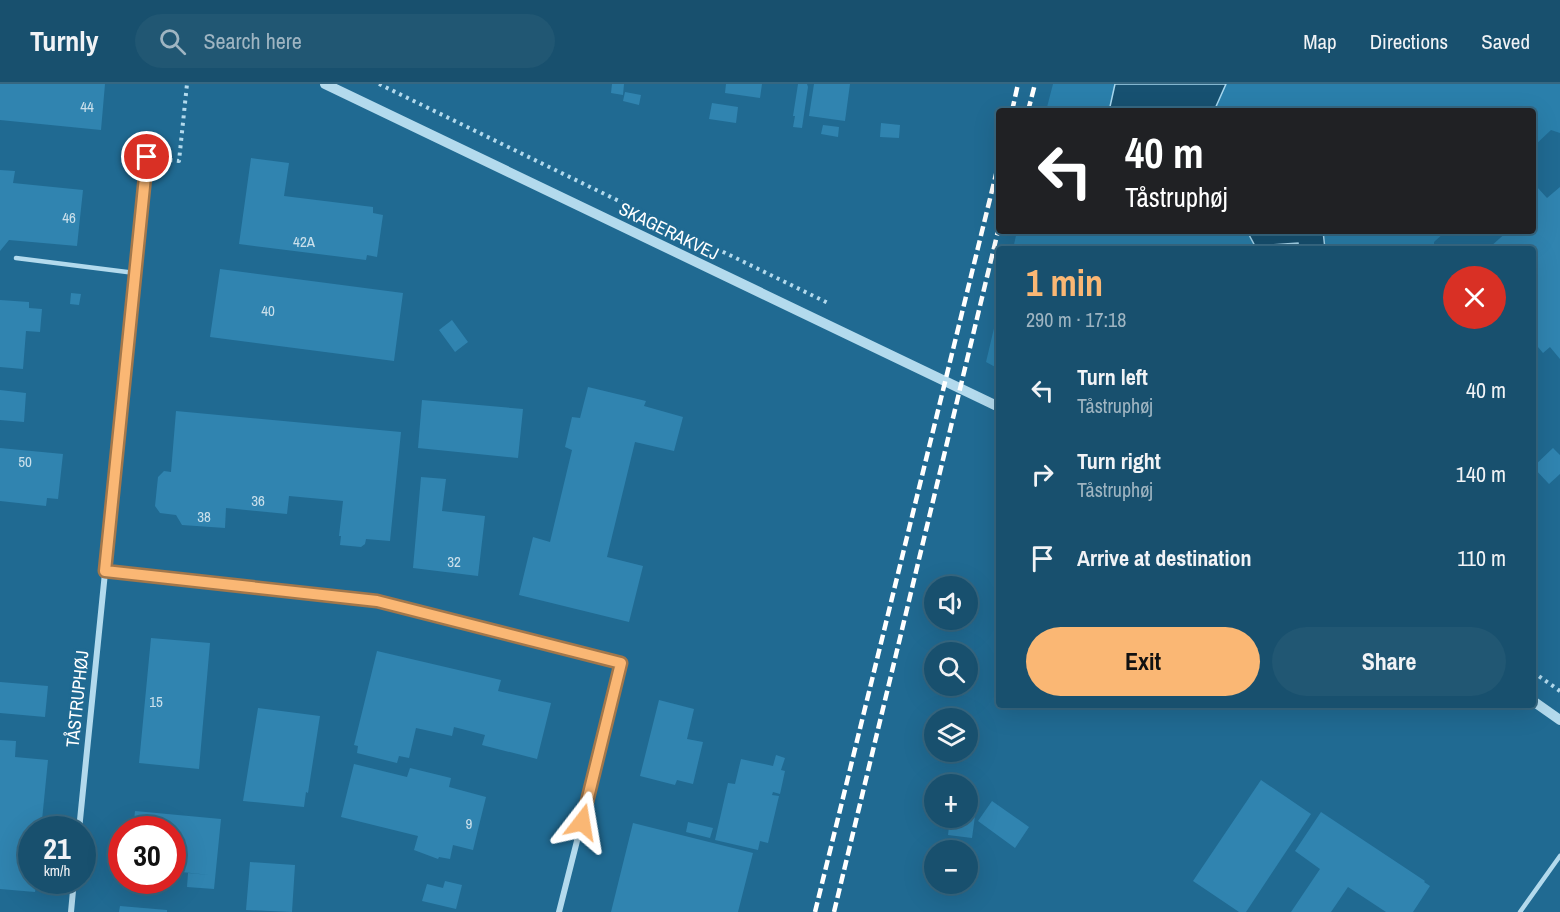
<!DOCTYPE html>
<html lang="en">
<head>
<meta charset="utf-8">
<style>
	:root { --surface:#18506e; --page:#215773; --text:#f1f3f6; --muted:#9fb5c2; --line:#366781; --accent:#fab774 }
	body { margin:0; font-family:"Archivo Narrow",sans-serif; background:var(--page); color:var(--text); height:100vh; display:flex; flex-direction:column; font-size:22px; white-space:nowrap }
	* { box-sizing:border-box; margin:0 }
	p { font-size:20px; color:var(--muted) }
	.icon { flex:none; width:33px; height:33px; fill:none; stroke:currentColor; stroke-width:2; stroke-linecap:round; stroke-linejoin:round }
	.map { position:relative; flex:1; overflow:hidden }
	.sheet { position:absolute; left:996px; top:162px; width:540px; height:462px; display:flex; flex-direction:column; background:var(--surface); border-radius:6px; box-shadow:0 6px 24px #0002,0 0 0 2px var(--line) }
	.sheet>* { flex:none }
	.top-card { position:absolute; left:996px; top:24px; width:540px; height:126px; border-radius:6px; box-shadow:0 6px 24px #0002,0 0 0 2px var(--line); background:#202124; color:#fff; overflow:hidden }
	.controls { position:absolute; left:924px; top:492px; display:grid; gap:12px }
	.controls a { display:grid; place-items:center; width:54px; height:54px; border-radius:50%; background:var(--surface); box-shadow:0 6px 24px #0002,0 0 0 2px var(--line); font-size:30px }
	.speed { position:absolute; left:18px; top:732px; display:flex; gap:12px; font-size:30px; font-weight:700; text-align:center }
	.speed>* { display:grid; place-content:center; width:78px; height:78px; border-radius:50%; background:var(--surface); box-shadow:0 6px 24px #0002,0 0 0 2px var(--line); line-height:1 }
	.speed small { font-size:15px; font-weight:400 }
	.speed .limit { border:9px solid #d22; background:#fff; color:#111 }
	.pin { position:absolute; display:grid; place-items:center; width:51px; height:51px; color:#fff; margin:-26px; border:3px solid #fff; border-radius:50%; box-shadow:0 2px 6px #0007 }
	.me { position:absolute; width:66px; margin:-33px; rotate:14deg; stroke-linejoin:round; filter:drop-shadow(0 0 4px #0008) }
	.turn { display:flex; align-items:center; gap:21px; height:126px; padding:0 30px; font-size:27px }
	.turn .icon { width:78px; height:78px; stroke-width:2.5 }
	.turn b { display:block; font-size:42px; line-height:51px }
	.round { display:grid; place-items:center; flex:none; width:63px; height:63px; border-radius:32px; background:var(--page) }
	.headline { display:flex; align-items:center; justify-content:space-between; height:102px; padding:0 30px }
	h1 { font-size:36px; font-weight:700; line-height:45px; color:var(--accent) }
	.primary-button { display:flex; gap:12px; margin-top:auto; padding:12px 30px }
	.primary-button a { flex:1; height:69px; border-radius:36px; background:var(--accent); color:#111; font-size:24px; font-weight:700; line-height:69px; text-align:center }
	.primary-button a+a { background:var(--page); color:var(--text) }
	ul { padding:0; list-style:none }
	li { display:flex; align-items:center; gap:18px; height:84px; padding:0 30px }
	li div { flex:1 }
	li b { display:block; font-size:22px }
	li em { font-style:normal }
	header { display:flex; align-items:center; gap:36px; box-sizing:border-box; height:84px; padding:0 30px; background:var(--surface); border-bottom:2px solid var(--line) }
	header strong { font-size:28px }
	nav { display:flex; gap:33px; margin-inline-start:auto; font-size:21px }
	.search { width:420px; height:54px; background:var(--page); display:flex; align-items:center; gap:15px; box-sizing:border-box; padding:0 21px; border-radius:33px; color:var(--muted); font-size:22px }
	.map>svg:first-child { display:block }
	.green { fill:#2a7fab }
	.water { fill:#175171; stroke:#a6d7ef; stroke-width:1.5 }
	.building { fill:#3084b0 }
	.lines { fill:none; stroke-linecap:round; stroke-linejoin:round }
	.path { stroke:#b3daed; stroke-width:4; stroke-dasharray:3 4.5; stroke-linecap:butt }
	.service { stroke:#b3daed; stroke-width:4.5 }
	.minor { stroke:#b3daed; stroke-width:6 }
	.tertiary { stroke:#b3daed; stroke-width:10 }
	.rail { stroke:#fff; stroke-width:4.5; stroke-dasharray:10 4.5; stroke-linecap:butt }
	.route-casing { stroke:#a2774b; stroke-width:15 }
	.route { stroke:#fab774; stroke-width:10 }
	.labels { text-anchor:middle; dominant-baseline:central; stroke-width:6; stroke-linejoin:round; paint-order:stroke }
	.number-label { font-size:15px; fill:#cbe0eb }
	.street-label { font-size:18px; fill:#fff; stroke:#206a92 }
</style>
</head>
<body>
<header>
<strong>Turnly</strong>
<div class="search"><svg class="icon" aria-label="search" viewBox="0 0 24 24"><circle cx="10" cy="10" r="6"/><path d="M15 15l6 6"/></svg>Search here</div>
<nav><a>Map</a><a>Directions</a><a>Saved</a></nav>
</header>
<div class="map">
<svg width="1560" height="828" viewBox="0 0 1560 828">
	<rect width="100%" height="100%" fill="#206a92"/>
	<path class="green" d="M1053 0H1115L1109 27H1046Z
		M1226 0H1560V49L1551 46 1533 63V27H1214Z
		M1017 147H1247L1255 162 1298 159 1299 165H1013Z
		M1323 147H1446L1434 158V165H1325Z
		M999 223V285L986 278Z"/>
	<path class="water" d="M1115 0H1226L1214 27H1109Z
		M1247 147H1323L1325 165H1299L1298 159 1255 162Z"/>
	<path class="building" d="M0 0H105L101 46 0 36Z
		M612 0H624L623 11 611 9Z
		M726 0H762L760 14 725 9Z
		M798 0H807L808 3 802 44 793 43 795 32H793Z
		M814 0H850L845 37 809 32Z
		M625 8 641 11 639 21 623 17Z
		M712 19 738 23 736 39 709 35Z
		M881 39 900 41 899 54 880 53Z
		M823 41 839 43 838 53 821 50Z
		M251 74 289 79 284 112 373 123V129L383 131 377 173 367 171 366 176 239 160Z
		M0 86 15 87 13 99 83 106 77 162 9 156 0 167Z
		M1537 103 1547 114 1560 103V275L1550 263 1543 269 1533 257V165H1492L1490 163 1508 147H1533V107Z
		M220 185 403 209 394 277 210 253Z
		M71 209 81 210 79 221 70 220Z
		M0 216 29 218V224L42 225 40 248 26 247 23 285 0 283Z
		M452 236 468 258 455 268 439 246Z
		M588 303 646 317 644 322 683 333 674 367 635 358 607 473 643 482 629 538 519 511 533 453 550 458 572 366 565 363 572 333 580 334Z
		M0 306 26 309 24 338 0 336Z
		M422 316 523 325 518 374 418 364Z
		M176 327 401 348 390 457 366 455 365 460 361 463 340 461 341 452H339L343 417 289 412 287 430 226 424 225 444 182 441 176 431 160 429 155 422 158 393 164 387 171 388Z
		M0 364 63 370 58 415 47 414 46 422 0 417Z
		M1553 364 1560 371V390L1549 400 1533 383Z
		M421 393 446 395 442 427 485 432 478 492 413 484Z
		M151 554 210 559 199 685 139 679Z
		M377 567 501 596 498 607 551 619 537 675 482 661 485 651 454 643 452 652 416 644 409 674 399 672 397 679 357 669 358 662 354 661Z
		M0 598 48 602 45 633 0 629Z
		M659 616 694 625 687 655 703 658 693 700 677 696 675 701 640 692Z
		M258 624 320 632 308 709 306 708 304 723 243 717Z
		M0 656 16 657 15 673 48 676 41 746H32V796H37L35 808 0 805Z
		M776 671 785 674 781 686 785 687 780 710 773 708 772 711 779 712 768 759 760 757 758 766 715 756 728 699 735 700 741 675 773 682Z
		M354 680 407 693 410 684 451 694 449 703 486 713 473 766 453 761 450 775 439 773 438 775 414 766 418 752 341 733Z
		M1261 696 1311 730 1246 828H1239L1193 797Z
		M968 709 978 710 972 754 948 751 950 734H968Z
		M992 717 1029 743 1015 764 978 737Z
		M135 727 221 735 214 805 187 803 188 789 210 791 172 787V746H133Z
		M1321 728 1425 797 1424 798 1430 802 1413 828H1386L1348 803 1331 828H1291L1320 785 1295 767Z
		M688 738 713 744 710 754 686 748Z
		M633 739 753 769 738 828H611Z
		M250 778 295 781 292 828 246 826Z
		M445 797 462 801 456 825 422 817 427 800 443 804Z
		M120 822 167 826V828H119Z"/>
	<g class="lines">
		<path class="path" d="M379 0 828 219
			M162 75 179 77 187 0
			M1533 588 1560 607"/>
		<path class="service" d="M16 174 135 189
			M1520 828 1560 772"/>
		<path class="minor" d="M105 487 377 517 622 579 559 828
			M79 746 147 73
			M71 828 74 796"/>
		<path class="tertiary" d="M325 0 999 323
			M1533 617 1560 636"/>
		<path class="rail" d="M1012 27 1018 0
			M1028 27 1035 0
			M815 828 999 78
			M834 828 999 143"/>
	</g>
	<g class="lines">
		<g class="route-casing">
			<path id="route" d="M147 73 105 487 377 517 621 579 582 738"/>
		</g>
		<use href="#route" class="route"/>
	</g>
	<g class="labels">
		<g class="number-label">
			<text x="87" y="22">44</text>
			<text x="69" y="133">46</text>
			<text x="304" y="157">42A</text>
			<text x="268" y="226">40</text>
			<text x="25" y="377">50</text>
			<text x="258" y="416">36</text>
			<text x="204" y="432">38</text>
			<text x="454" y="477">32</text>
			<text x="156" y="617">15</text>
			<text x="469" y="739">9</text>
		</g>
		<g class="street-label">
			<text transform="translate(669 147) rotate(26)">SKAGERAKVEJ</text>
			<text transform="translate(77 615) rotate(-84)">TÅSTRUPHØJ</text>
		</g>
	</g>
</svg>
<div class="controls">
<a><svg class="icon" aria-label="sound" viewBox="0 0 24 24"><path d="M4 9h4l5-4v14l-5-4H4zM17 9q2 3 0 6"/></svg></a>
<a><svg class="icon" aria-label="search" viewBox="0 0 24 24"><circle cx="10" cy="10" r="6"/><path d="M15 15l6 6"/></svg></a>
<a><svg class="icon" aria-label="layers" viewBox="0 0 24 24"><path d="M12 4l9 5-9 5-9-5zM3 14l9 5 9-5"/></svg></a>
<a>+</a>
<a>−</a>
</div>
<div class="speed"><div>21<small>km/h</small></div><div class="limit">30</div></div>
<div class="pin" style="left:147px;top:73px;background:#d93025"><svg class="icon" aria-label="arrive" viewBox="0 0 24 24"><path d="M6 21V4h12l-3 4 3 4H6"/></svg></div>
<svg class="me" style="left:582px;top:738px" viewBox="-20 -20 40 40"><path d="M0-17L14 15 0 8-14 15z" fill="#fab774" stroke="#fff" stroke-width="4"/></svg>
<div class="top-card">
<div class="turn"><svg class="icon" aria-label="left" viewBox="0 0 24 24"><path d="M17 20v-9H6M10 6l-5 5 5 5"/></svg><div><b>40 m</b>Tåstruphøj</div></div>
</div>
<section class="sheet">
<div class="headline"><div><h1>1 min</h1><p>290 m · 17:18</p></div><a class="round" style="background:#d93025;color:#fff"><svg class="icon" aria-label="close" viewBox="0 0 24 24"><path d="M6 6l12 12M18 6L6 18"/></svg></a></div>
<ul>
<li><svg class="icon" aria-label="left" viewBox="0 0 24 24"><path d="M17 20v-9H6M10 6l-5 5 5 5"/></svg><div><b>Turn left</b><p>Tåstruphøj</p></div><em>40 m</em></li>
<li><svg class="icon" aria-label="right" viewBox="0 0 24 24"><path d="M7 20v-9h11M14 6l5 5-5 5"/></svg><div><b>Turn right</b><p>Tåstruphøj</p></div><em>140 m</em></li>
<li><svg class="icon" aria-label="arrive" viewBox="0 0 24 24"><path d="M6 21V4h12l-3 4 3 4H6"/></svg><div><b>Arrive at destination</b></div><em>110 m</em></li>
</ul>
<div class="primary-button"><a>Exit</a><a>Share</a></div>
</section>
</div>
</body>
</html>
